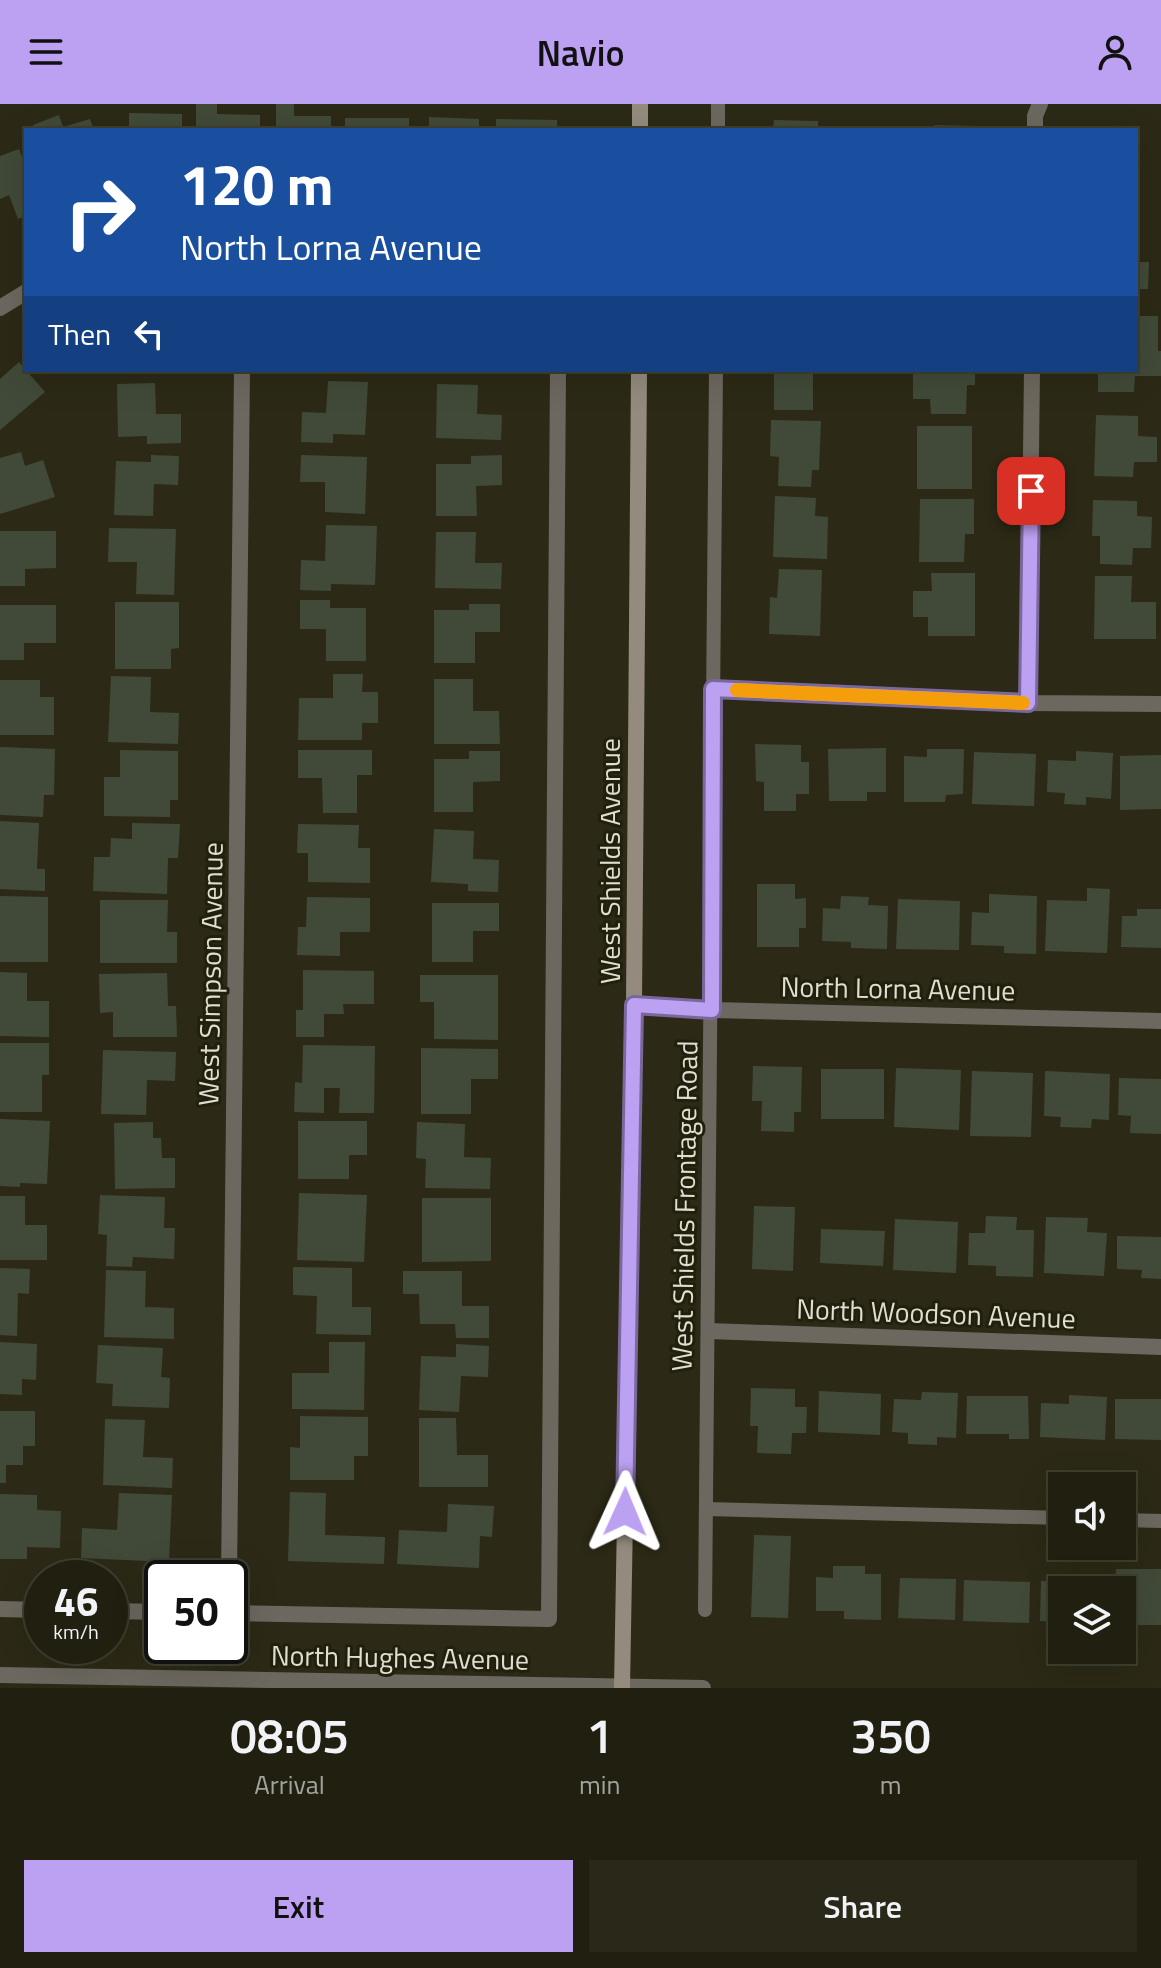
<!DOCTYPE html>
<html lang="en">
<head>
<meta charset="utf-8">
<style>
	:root { --surface:#212010; --page:#292819; --text:#f1f3f6; --muted:#a2a39f; --line:#3e3e30; --accent:#bca0f2 }
	body { margin:0; font-family:"Titillium Web",sans-serif; background:var(--page); color:var(--text); height:100vh; display:flex; flex-direction:column; font-size:30px; white-space:nowrap }
	* { box-sizing:border-box; margin:0 }
	p { font-size:26px; color:var(--muted) }
	.icon { flex:none; width:44px; height:44px; fill:none; stroke:currentColor; stroke-width:2; stroke-linecap:round; stroke-linejoin:round }
	.map { position:relative; height:1584px; overflow:hidden }
	.details { display:flex; flex-direction:column; background:var(--surface); flex:1 }
	.details>* { flex:none }
	.hud { position:absolute; left:24px; top:24px; width:1114px; height:244px; border-radius:0px; box-shadow:0 8px 32px #0002,0 0 0 2px var(--line); background:#1a4fa0; color:#fff; overflow:hidden }
	.buttons { position:absolute; left:1048px; top:1368px; display:grid; gap:16px }
	.buttons a { display:grid; place-items:center; width:88px; height:88px; border-radius:0px; background:var(--surface); box-shadow:0 8px 32px #0002,0 0 0 2px var(--line); font-size:40px }
	.speed { position:absolute; left:24px; top:1456px; display:flex; gap:16px; font-size:40px; font-weight:700; text-align:center }
	.speed>* { display:grid; place-content:center; width:104px; height:104px; border-radius:50%; background:var(--surface); box-shadow:0 8px 32px #0002,0 0 0 2px var(--line); line-height:1 }
	.speed small { font-size:20px; font-weight:400 }
	.speed .limit { border:4px solid #111; border-radius:12px; background:#fff; color:#111 }
	.pin { position:absolute; display:grid; place-items:center; width:68px; height:68px; color:#fff; margin:-34px; border-radius:16px; box-shadow:0 4px 12px #0006 }
	.me { position:absolute; width:88px; margin:-44px; rotate:1deg; stroke-linejoin:round; filter:drop-shadow(0 0 6px #0008) }
	.turn { display:flex; align-items:center; gap:28px; height:168px; padding:0 24px; font-size:36px }
	.turn .icon { width:104px; height:104px; stroke-width:2.5 }
	.turn b { display:block; font-size:56px; line-height:68px }
	.then { display:flex; align-items:center; height:76px; padding:0 24px; background:#0003; gap:16px; font-size:30px }
	.eta { display:flex; justify-content:space-evenly; align-items:center; height:136px; text-align:center }
	.eta b { font-size:48px; font-weight:600; line-height:56px }
	.primary-button { display:flex; gap:16px; margin-top:auto; padding:16px 24px }
	.primary-button a { flex:1; height:92px; border-radius:0px; background:var(--accent); color:#111; font-size:32px; font-weight:600; line-height:92px; text-align:center }
	.primary-button a+a { background:var(--page); color:var(--text) }
	header { display:flex; justify-content:space-between; align-items:center; height:104px; padding:0 24px; background:var(--accent); color:#111; font-size:36px; font-weight:600 }
	.map>svg:first-child { display:block }
	.building { fill:#414a38 }
	.lines { fill:none; stroke-linecap:round; stroke-linejoin:round }
	.service { stroke:#6d685f; stroke-width:14 }
	.minor { stroke:#6d685f; stroke-width:16 }
	.tertiary { stroke:#6d685f; stroke-width:16 }
	.secondary { stroke:#948b7e; stroke-width:16 }
	.route-casing { stroke:#7a689d; stroke-width:20 }
	.route { stroke:#bca0f2; stroke-width:14 }
	.slow { stroke:#f59e0b; stroke-width:14 }
	.labels { text-anchor:middle; dominant-baseline:central; stroke-width:6; stroke-linejoin:round; paint-order:stroke }
	.street-label { font-size:28px; fill:#deded1; stroke:#22200d }
</style>
</head>
<body>
<header><svg class="icon" aria-label="menu" viewBox="0 0 24 24"><path d="M4 6h16M4 12h16M4 18h16"/></svg>Navio<svg class="icon" aria-label="person" viewBox="0 0 24 24"><circle cx="12" cy="8" r="4"/><path d="M4 21q1-7 8-7t8 7"/></svg></header>
<div class="map">
<svg width="1161" height="1584" viewBox="0 0 1161 1584">
	<rect width="100%" height="100%" fill="#2c2a16"/>
	<path class="building" d="M196 0H217V10L260 11V26H196Z
		M276 0H294V12H331V26H276Z
		M129 9 182 10V26H129Z
		M59 11 63 23 90 15 94 26H34L33 21Z
		M429 13 479 15V26H429Z
		M345 14H409V26H345Z
		M496 15 557 16V26H496Z
		M774 16 818 17V26H773Z
		M935 21 976 22V26H935Z
		M19 45 26 63V112L18 115 9 91 0 95V52Z
		M1136 139H1139V158H1149L1148 185H1136Z
		M1136 212H1158V247H1161V272H1135L1134 288H1098V266H1136Z
		M19 258 45 288 0 326V275Z
		M774 266H813V306H774Z
		M913 266H975V281H967L966 310H931L930 295H913Z
		M328 277 368 278 365 331 333 330V339L301 338 302 308 326 309Z
		M155 279 156 310H181V339L147 340V332L118 333 117 280Z
		M437 280 478 281 477 310 502 311 501 336 436 334Z
		M1096 311 1138 312V332L1157 333V358H1134L1133 373 1094 372Z
		M771 316 821 317 819 366H812L811 383 778 382 779 353 770 352Z
		M917 322H972V385H917Z
		M21 348 25 362 43 356 55 393 0 410V354Z
		M151 351 179 352 178 381 154 380 153 412 114 411 116 357 151 358Z
		M301 351 367 353 365 410 325 408V378H300Z
		M502 351V381L476 382 477 412H436V360H471V352Z
		M775 392 816 394 815 412 828 413 827 455 773 453Z
		M920 395H974V430H965L964 458H919Z
		M1093 396 1137 397V412L1152 413 1151 444H1133L1132 461 1100 460V432H1092Z
		M326 421 377 422 375 481 331 480V487L300 486 301 456 325 457Z
		M109 424 176 425 174 491 136 490 137 458H108Z
		M0 427H56V464L25 465V482H0Z
		M436 428H476L475 459H502L501 485 435 484Z
		M779 465 822 466 820 532 769 530 770 493 777 494Z
		M931 469H975V532H928V513H913V487H932Z
		M1095 472H1132L1131 498H1156V535H1094Z
		M300 496H330V504H366V557H326V525H300Z
		M115 498H179V544L171 545V565H115Z
		M469 500H500V528H475V559H434V506H469Z
		M0 501H56V539H24V556H0Z
		M333 570H363L362 588H378V619H362V636H298L299 594H333Z
		M111 572 151 573 150 608 179 609 178 640 108 638Z
		M434 575H473V607H499L500 640H434Z
		M0 576H40V593H54V631H0Z
		M755 640 801 641V658H809V690H796V707H764V678L756 677Z
		M0 643 55 645 54 691H44L43 713 0 711Z
		M886 644V688H867V697H829L828 645Z
		M927 645H964L963 690 946 691 945 698H904V652L927 653Z
		M120 646 178 647V696H170V713L104 712V673H120Z
		M298 646H372V671H357V709H323L322 674H298Z
		M469 647H500V677L473 678V708H434V655H469Z
		M1076 647 1113 649 1111 695 1086 693V701L1064 700 1065 689 1047 688 1048 656 1076 657Z
		M974 648 1036 650 1034 702 972 700Z
		M1161 651V705L1120 706V652Z
		M0 717 39 719 37 765H45V787L0 785Z
		M132 719 180 720 178 754H168L167 790 93 787 94 753H110L111 734 132 735Z
		M298 720 359 721 358 744H370V779L308 778V749H297Z
		M434 725 474 727 473 755 499 756 498 788 468 787V780L431 778Z
		M757 780H795V795L806 794V824H799V843H757Z
		M1087 784 1110 785 1107 849 1045 847 1047 796 1087 797Z
		M989 790 1037 792 1036 850 1004 849V842L971 841 972 808 989 809Z
		M0 792 48 793V858H0Z
		M841 792 869 793 868 801 888 802 887 845 851 844V838L822 837 823 804 840 805Z
		M307 793 370 794V828H340V852L297 851 298 823H306Z
		M898 795 960 797 959 846 896 845Z
		M100 796H168L167 828H177V859H100Z
		M432 799H499V827H473V858H432Z
		M1137 805H1161V844L1121 843 1122 812H1137Z
		M303 866 374 867V900H343L344 910H324V933H296V906H303Z
		M0 868 27 869V897H49V933L0 932Z
		M167 869 168 902H176L177 933H113V908L100 909 99 870Z
		M420 871H498V936L434 935V898H420Z
		M0 939H49V971H42V1008H0Z
		M303 941 375 942 374 1009H339L340 984H324V1009L294 1008 295 978 302 979Z
		M421 944 498 945V975H471V1010H421Z
		M103 946 176 948 175 977 147 976 146 1011 101 1010Z
		M753 962 802 963 801 1008H794V1028L761 1027 762 997H752Z
		M896 964 961 966 959 1026 894 1023Z
		M821 965H884V1015H821Z
		M972 967 1033 969 1031 1033 970 1032Z
		M1045 967 1110 970 1109 1016 1092 1015 1091 1024 1060 1023 1061 1013 1044 1012Z
		M1119 974 1161 975V1030L1130 1029 1131 1012 1118 1011Z
		M0 1015 50 1017 47 1080 20 1079V1083L0 1082Z
		M298 1017H367V1051H349V1075H298Z
		M153 1018V1034H161L162 1054H175V1084L115 1085 114 1019Z
		M417 1018 465 1020 464 1053 491 1054 490 1085 425 1084 426 1055 416 1054Z
		M299 1089 367 1091 364 1158 297 1156Z
		M100 1091 165 1093 164 1124H175L174 1155 133 1153 132 1163 106 1162 107 1131 98 1130Z
		M0 1092H25V1121H47V1156H0Z
		M422 1094H491V1157L422 1158Z
		M754 1102 795 1103 793 1167 752 1165Z
		M986 1112 1017 1113 1016 1126H1034L1033 1173 996 1172V1162L968 1161 969 1129H985Z
		M1046 1113 1088 1114 1087 1128 1107 1129 1104 1172 1044 1169Z
		M895 1115 958 1118 956 1169 893 1166Z
		M821 1125 885 1127 883 1162 820 1159Z
		M1117 1132 1161 1133V1175L1141 1174 1142 1166 1117 1165Z
		M293 1163 352 1164V1203H371V1231L316 1230 317 1192 293 1191Z
		M0 1164 30 1165 29 1190 18 1189 17 1232 0 1231Z
		M106 1166 146 1167 145 1203 174 1204V1235L104 1233Z
		M403 1167H462V1202H489V1234H456L455 1220H420L419 1190H403Z
		M0 1238 37 1240 36 1276 22 1275V1291L0 1290Z
		M329 1238H365L364 1306 292 1305V1269H329Z
		M456 1240 489 1242 488 1273 461 1272 459 1308 419 1306 421 1252 456 1253Z
		M98 1241 163 1244 161 1273 170 1274 169 1304 112 1302 113 1280 96 1279Z
		M751 1284 795 1285V1303H807L806 1329H792L791 1350 757 1349 758 1322H750Z
		M819 1287 881 1290 880 1331 818 1328Z
		M922 1288 958 1289 956 1334 937 1333V1341L908 1340V1329L892 1328 894 1295 921 1296Z
		M1069 1291 1107 1293 1105 1336 1040 1333 1041 1299 1069 1300Z
		M967 1292H1028L1029 1335H1009V1330H966Z
		M1115 1295H1161V1336L1115 1335Z
		M0 1307H35V1342H23V1361H6V1379H0Z
		M300 1312 368 1313V1352H354V1376H290V1343L300 1344Z
		M419 1314H456L457 1351H488V1383H419Z
		M105 1315 145 1316 143 1353 173 1354 172 1384 103 1381Z
		M290 1388 326 1389 325 1431 385 1433 384 1460 288 1457Z
		M119 1389 172 1391 169 1458 81 1454 82 1424 117 1426Z
		M0 1390 37 1391V1406L61 1407 60 1444 27 1443V1455H0Z
		M448 1400 494 1402 492 1433 480 1432 479 1464 397 1460 399 1426 447 1428Z
		M754 1431 791 1432 788 1514 751 1513Z
		M833 1462H865V1470H881V1516L844 1515V1507H816V1473L833 1474Z
		M1116 1465H1161V1521H1138V1513H1122V1486H1115Z
		M900 1474 956 1475 955 1516 898 1514Z
		M964 1476 1030 1478 1029 1519 963 1517Z
		M1041 1477 1104 1479V1486H1062V1518L1040 1517Z"/>
	<g class="lines">
		<path class="service" d="M718 26V0
			M706 1405 1062 1414
			M1122 1416 1161 1417
			M705 1506 716 266"/>
		<path class="minor" d="M1035 26V12L1040 0
			M0 204 26 188
			M713 585 1028 599 1161 600
			M1028 599 1032 266
			M634 901 712 906 1161 917
			M709 1227 1161 1243
			M229 1474 242 266
			M0 1505 42 1506
			M110 1507 162 1508
			M230 1509 549 1515 558 266"/>
		<path class="tertiary" d="M0 1571 703 1584"/>
		<path class="secondary" d="M640 26V0
			M622 1584 634 901 639 266"/>
	</g>
	<g class="lines">
		<g class="route-casing">
			<path id="route" d="M625 1408 634 901 712 906 713 585 1028 599 1031 387"/>
		</g>
		<use href="#route" class="route"/>
		<path class="slow" d="M737 586 1023 599"/>
	</g>
	<g class="labels">
		<g class="street-label">
			<text transform="translate(609 757) rotate(-90)">West Shields Avenue</text>
			<text transform="translate(210 870) rotate(-89)">West Simpson Avenue</text>
			<text transform="translate(898 884) rotate(1)">North Lorna Avenue</text>
			<text transform="translate(684 1102) rotate(-89)">West Shields Frontage Road</text>
			<text transform="translate(936 1209) rotate(2)">North Woodson Avenue</text>
			<text transform="translate(400 1553) rotate(1)">North Hughes Avenue</text>
		</g>
	</g>
</svg>
<div class="buttons">
<a><svg class="icon" aria-label="sound" viewBox="0 0 24 24"><path d="M4 9h4l5-4v14l-5-4H4zM17 9q2 3 0 6"/></svg></a>
<a><svg class="icon" aria-label="layers" viewBox="0 0 24 24"><path d="M12 4l9 5-9 5-9-5zM3 14l9 5 9-5"/></svg></a>
</div>
<div class="speed"><div>46<small>km/h</small></div><div class="limit">50</div></div>
<div class="pin" style="left:1031px;top:387px;background:#d93025"><svg class="icon" aria-label="arrive" viewBox="0 0 24 24"><path d="M6 21V4h12l-3 4 3 4H6"/></svg></div>
<svg class="me" style="left:625px;top:1408px" viewBox="-20 -20 40 40"><path d="M0-17L14 15 0 8-14 15z" fill="#bca0f2" stroke="#fff" stroke-width="4"/></svg>
<div class="hud">
<div class="turn"><svg class="icon" aria-label="right" viewBox="0 0 24 24"><path d="M7 20v-9h11M14 6l5 5-5 5"/></svg><div><b>120 m</b>North Lorna Avenue</div></div>
<div class="then">Then<svg class="icon" aria-label="left" viewBox="0 0 24 24"><path d="M17 20v-9H6M10 6l-5 5 5 5"/></svg></div>
</div>
</div>
<section class="details">
<div class="eta">
<div><b>08:05</b><p>Arrival</p></div>
<div><b>1</b><p>min</p></div>
<div><b>350</b><p>m</p></div>
</div>
<div class="primary-button"><a>Exit</a><a>Share</a></div>
</section>
</body>
</html>
